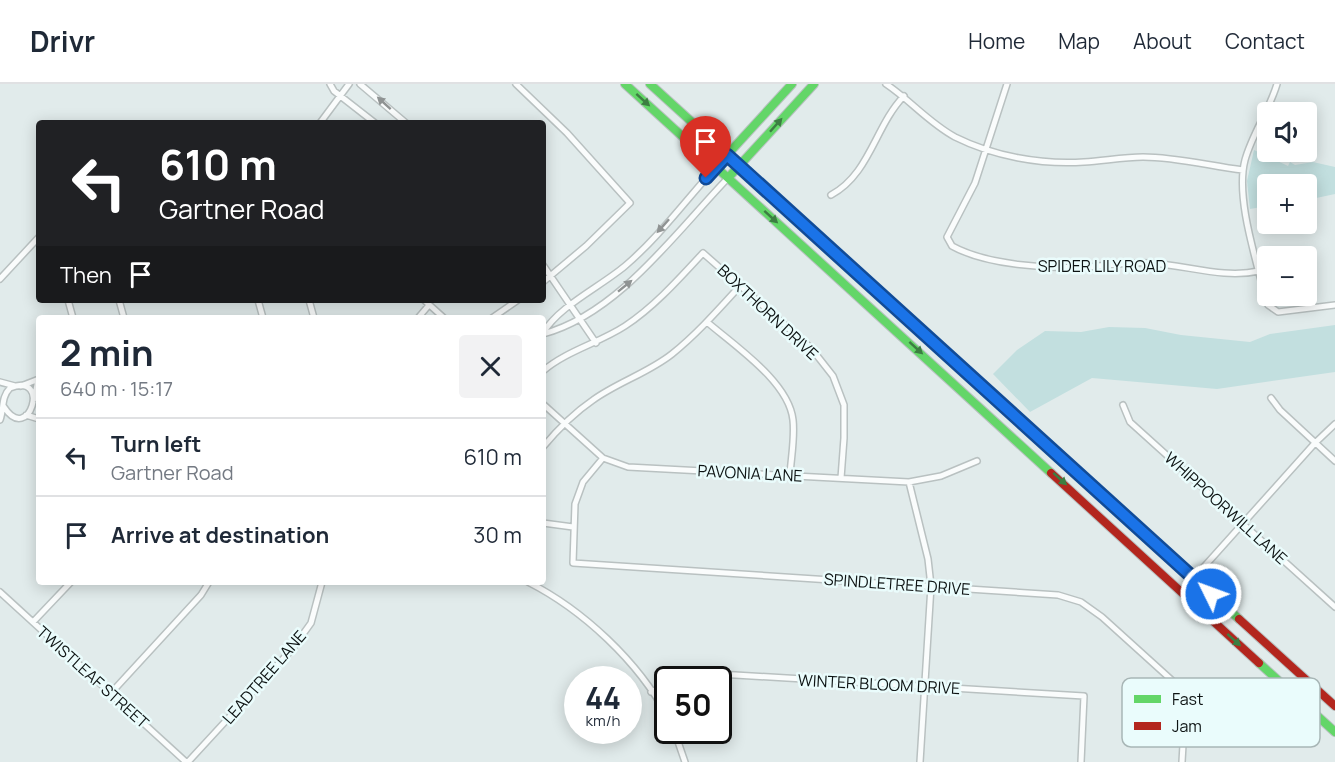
<!DOCTYPE html>
<html lang="en">
<head>
<meta charset="utf-8">
<style>
	:root { --surface:#fff; --page:#f2f2f3; --text:#1f2937; --muted:#747a83; --line:#e0e1e3 }
	body { margin:0; font-family:Manrope,sans-serif; background:var(--page); color:var(--text); height:100vh; display:flex; flex-direction:column; font-size:22px; white-space:nowrap }
	* { box-sizing:border-box; margin:0 }
	p { font-size:20px; color:var(--muted) }
	.icon { flex:none; width:33px; height:33px; fill:none; stroke:currentColor; stroke-width:2; stroke-linecap:round; stroke-linejoin:round }
	.map { position:relative; flex:1; overflow:hidden }
	.details { position:absolute; left:36px; top:231px; width:510px; height:270px; display:flex; flex-direction:column; background:var(--surface); border-radius:6px; box-shadow:0 3px 15px #0003 }
	.details>* { flex:none }
	.hud { position:absolute; left:36px; top:36px; width:510px; height:183px; border-radius:6px; box-shadow:0 3px 15px #0003; background:#202124; color:#fff; overflow:hidden }
	.buttons { position:absolute; left:1257px; top:18px; display:grid; gap:12px }
	.buttons a { display:grid; place-items:center; width:60px; height:60px; border-radius:6px; background:var(--surface); box-shadow:0 3px 15px #0003; font-size:30px }
	.speed { position:absolute; left:564px; top:582px; display:flex; gap:12px; font-size:30px; font-weight:700; text-align:center }
	.speed>* { display:grid; place-content:center; width:78px; height:78px; border-radius:50%; background:var(--surface); box-shadow:0 3px 15px #0003; line-height:1 }
	.speed small { font-size:15px; font-weight:400 }
	.speed .limit { border:3px solid #111; border-radius:9px; background:#fff; color:#111 }
	.pin { position:absolute; display:grid; place-items:center; width:51px; height:51px; color:#fff; margin:-62px -26px; border-radius:50% 50% 50% 0; rotate:-45deg; box-shadow:0 0 6px #0007 }
	.pin .icon { rotate:45deg }
	.me { position:absolute; width:66px; margin:-33px; rotate:312deg; stroke-linejoin:round; filter:drop-shadow(0 0 4px #0008) }
	.turn { display:flex; align-items:center; gap:21px; height:126px; padding:0 24px; font-size:27px }
	.turn .icon { width:78px; height:78px; stroke-width:2.5 }
	.turn b { display:block; font-size:42px; line-height:51px }
	.then { display:flex; align-items:center; height:57px; padding:0 24px; background:#0003; gap:12px; font-size:22px }
	.round { display:grid; place-items:center; flex:none; width:63px; height:63px; border-radius:6px; background:var(--page) }
	.head { display:flex; align-items:center; justify-content:space-between; height:102px; padding:0 24px }
	h1 { font-size:36px; font-weight:700; line-height:45px }
	ul { padding:0; list-style:none }
	li { display:flex; align-items:center; gap:18px; height:78px; padding:0 24px; border-top:2px solid var(--line) }
	li div { flex:1 }
	li b { display:block; font-size:22px }
	li em { font-style:normal }
	header { display:flex; align-items:center; gap:36px; box-sizing:border-box; height:84px; padding:0 30px; background:var(--surface); border-bottom:2px solid var(--line) }
	header strong { font-size:28px }
	nav { display:flex; gap:33px; margin-inline-start:auto; font-size:21px }
	.map>svg:first-child { display:block }
	.green { fill:#c2dfdf }
	.lines { fill:none; stroke-linecap:round; stroke-linejoin:round }
	.street-casing { stroke:#b9c1c1; stroke-width:8 }
	.fast-casing { stroke:#b9c1c1; stroke-width:10 }
	.jam-casing { stroke:#b9c1c1; stroke-width:10 }
	.street { stroke:#fafcfc; stroke-width:5 }
	.fast { stroke:#63d668; stroke-width:8 }
	.jam { stroke:#b3261e; stroke-width:8 }
	.oneway { fill:#3c7e42 }
	.oneway2 { fill:#8f9393 }
	.route-casing { stroke:#114b97; stroke-width:15 }
	.route { stroke:#1a73e8; stroke-width:10 }
	.labels { text-anchor:middle; dominant-baseline:central; stroke-width:5; stroke-linejoin:round; paint-order:stroke }
	.street-label { font-size:16px; fill:#0d1313; stroke:#eafcfc }
	.key { fill:#eafcfc; stroke:#a8b6b6; stroke-width:1.5 }
	.key-label { font-size:16px; fill:#0d1313 }
</style>
</head>
<body>
<header>
<strong>Drivr</strong>
<nav><a>Home</a><a>Map</a><a>About</a><a>Contact</a></nav>
</header>
<div class="map">
<svg width="1335" height="678" viewBox="0 0 1335 678">
	<rect width="100%" height="100%" fill="#e1ebeb"/>
	<path class="green" d="M1254 66 1288 82 1290 78 1295 81 1313 78 1335 83V110L1307 116 1306 100H1268L1267 122 1250 125 1247 97Z
		M1335 241V288L1217 305 1092 294 1030 328 993 290 1017 266 1045 247 1081 248 1109 243 1145 244 1181 251 1250 258 1270 250Z"/>
	<g class="lines">
		<g class="street-casing">
			<path id="street" d="M330 0 334 7 375 39
				M360 0 406 39
				M516 0 567 49 630 119 586 162 543 198
				M886 0C910 16 929 39 955 53 993 72 1041 81 1084 78 1103 77 1123 73 1143 73 1176 73 1210 82 1243 86
				M1007 0 975 99 947 153 952 162C986 181 1048 185 1086 183 1108 182 1129 177 1150 179 1187 181 1223 195 1259 187
				M1277 0C1269 27 1252 50 1245 76 1235 114 1257 178 1266 216L1268 221 1278 228 1335 221
				M320 39 349 0
				M831 111C870 90 875 42 904 12
				M543 181 596 259
				M0 195 39 153
				M68 216 73 234
				M119 216 124 234
				M258 216 263 234
				M309 216 314 234
				M424 216 444 234
				M418 234 429 221
				M492 234 518 216
				M707 238C735 262 789 298 793 336 795 354 791 374 790 391
				M543 249C559 222 600 203 625 182 659 153 686 116 716 83
				M543 250C618 230 676 148 728 94
				M543 287C566 267 599 259 625 242 654 223 679 195 703 169L811 264 833 292 844 321V354L841 394
				M0 298 15 302
				M21 302 39 295
				M1271 314 1280 326 1335 377
				M34 315 38 296
				M543 320 603 374 628 383 909 398 941 392 977 377
				M1123 321 1130 338 1335 523
				M26 331 39 335
				M0 336C4 325 1 313 10 304 52 287 29 362 4 323
				M543 363C558 345 574 329 593 316 618 298 648 289 672 270 697 250 719 225 740 202
				M603 374 583 398 575 420 573 479 1058 511 1081 518 1102 533 1186 609 1182 678
				M909 398 928 475 931 502 920 678
				M543 439 573 443
				M1194 494 1315 359 1335 340
				M528 498C583 526 638 577 668 633
				M0 508 186 678
				M33 538 71 498
				M676 596 684 591 702 589 1084 612 1081 678
				M651 608 668 600
				M111 609 201 511 209 498
				M674 646 685 678
				M188 678 293 564 311 539 322 498"/>
		</g>
		<g class="fast-casing">
			<path id="fast" d="M625 0 1051 389
				M650 0 1239 535
				M716 83 792 0
				M728 94 814 0
				M1259 579 1335 648"/>
		</g>
		<g class="jam-casing">
			<path id="jam" d="M1051 389 1259 579
				M1239 535 1335 622"/>
		</g>
		<use href="#street" class="street"/>
		<use href="#fast" class="fast"/>
		<use href="#jam" class="jam"/>
	</g>
	<defs><path id="oneway-solid" d="M-6-.8H1V-3.2L6.5 0L1 3.2V.8H-6Z" transform="scale(1.5)"/></defs>
	<g class="oneway">
		<use href="#oneway-solid" transform="translate(643 16) rotate(42)"/>
		<use href="#oneway-solid" transform="translate(776 41) rotate(-48)"/>
		<use href="#oneway-solid" transform="translate(771 133) rotate(42)"/>
		<use href="#oneway-solid" transform="translate(916 264) rotate(42)"/>
		<use href="#oneway-solid" transform="translate(1060 395) rotate(42)"/>
		<use href="#oneway-solid" transform="translate(1234 556) rotate(42)"/>
	</g>
	<g class="oneway2">
		<use href="#oneway-solid" transform="translate(384 19) rotate(-138)"/>
		<use href="#oneway-solid" transform="translate(663 142) rotate(132)"/>
		<use href="#oneway-solid" transform="translate(625 202) rotate(-39)"/>
	</g>
	<g class="lines">
		<g class="route-casing">
			<path id="route" d="M706 94 727 71 1211 510"/>
		</g>
		<use href="#route" class="route"/>
	</g>
	<g class="labels">
		<g class="street-label">
			<text x="1102" y="182">SPIDER LILY ROAD</text>
			<text transform="translate(768 228) rotate(43)">BOXTHORN DRIVE</text>
			<text transform="translate(750 389) rotate(3)">PAVONIA LANE</text>
			<text transform="translate(1226 424) rotate(42)">WHIPPOORWILL LANE</text>
			<text transform="translate(897 500) rotate(4)">SPINDLETREE DRIVE</text>
			<text transform="translate(93 593) rotate(42)">TWISTLEAF STREET</text>
			<text transform="translate(264 593) rotate(-49)">LEADTREE LANE</text>
			<text transform="translate(879 600) rotate(3)">WINTER BLOOM DRIVE</text>
		</g>
	</g>
	<rect x="1122" y="594" width="198" height="69" rx="9" class="key"/>
	<rect x="1134" y="611" width="27" height="8" fill="#63d668"/>
	<rect x="1134" y="638" width="27" height="8" fill="#b3261e"/>
	<g class="key-label">
		<text x="1172" y="621">Fast</text>
		<text x="1172" y="648">Jam</text>
	</g>
</svg>
<div class="buttons">
<a><svg class="icon" aria-label="sound" viewBox="0 0 24 24"><path d="M4 9h4l5-4v14l-5-4H4zM17 9q2 3 0 6"/></svg></a>
<a>+</a>
<a>−</a>
</div>
<div class="speed"><div>44<small>km/h</small></div><div class="limit">50</div></div>
<div class="pin" style="left:706px;top:94px;background:#d93025"><svg class="icon" aria-label="arrive" viewBox="0 0 24 24"><path d="M6 21V4h12l-3 4 3 4H6"/></svg></div>
<svg class="me" style="left:1211px;top:510px" viewBox="-20 -20 40 40"><circle r="17" fill="#1a73e8" stroke="#fff" stroke-width="3"/><path d="M0-11L8 9 0 5-8 9z" fill="#fff"/></svg>
<div class="hud">
<div class="turn"><svg class="icon" aria-label="left" viewBox="0 0 24 24"><path d="M17 20v-9H6M10 6l-5 5 5 5"/></svg><div><b>610 m</b>Gartner Road</div></div>
<div class="then">Then<svg class="icon" aria-label="arrive" viewBox="0 0 24 24"><path d="M6 21V4h12l-3 4 3 4H6"/></svg></div>
</div>
<section class="details">
<div class="head"><div><h1>2 min</h1><p>640 m · 15:17</p></div><a class="round"><svg class="icon" aria-label="close" viewBox="0 0 24 24"><path d="M6 6l12 12M18 6L6 18"/></svg></a></div>
<ul>
<li><svg class="icon" aria-label="left" viewBox="0 0 24 24"><path d="M17 20v-9H6M10 6l-5 5 5 5"/></svg><div><b>Turn left</b><p>Gartner Road</p></div><em>610 m</em></li>
<li><svg class="icon" aria-label="arrive" viewBox="0 0 24 24"><path d="M6 21V4h12l-3 4 3 4H6"/></svg><div><b>Arrive at destination</b></div><em>30 m</em></li>
</ul>
</section>
</div>
</body>
</html>
